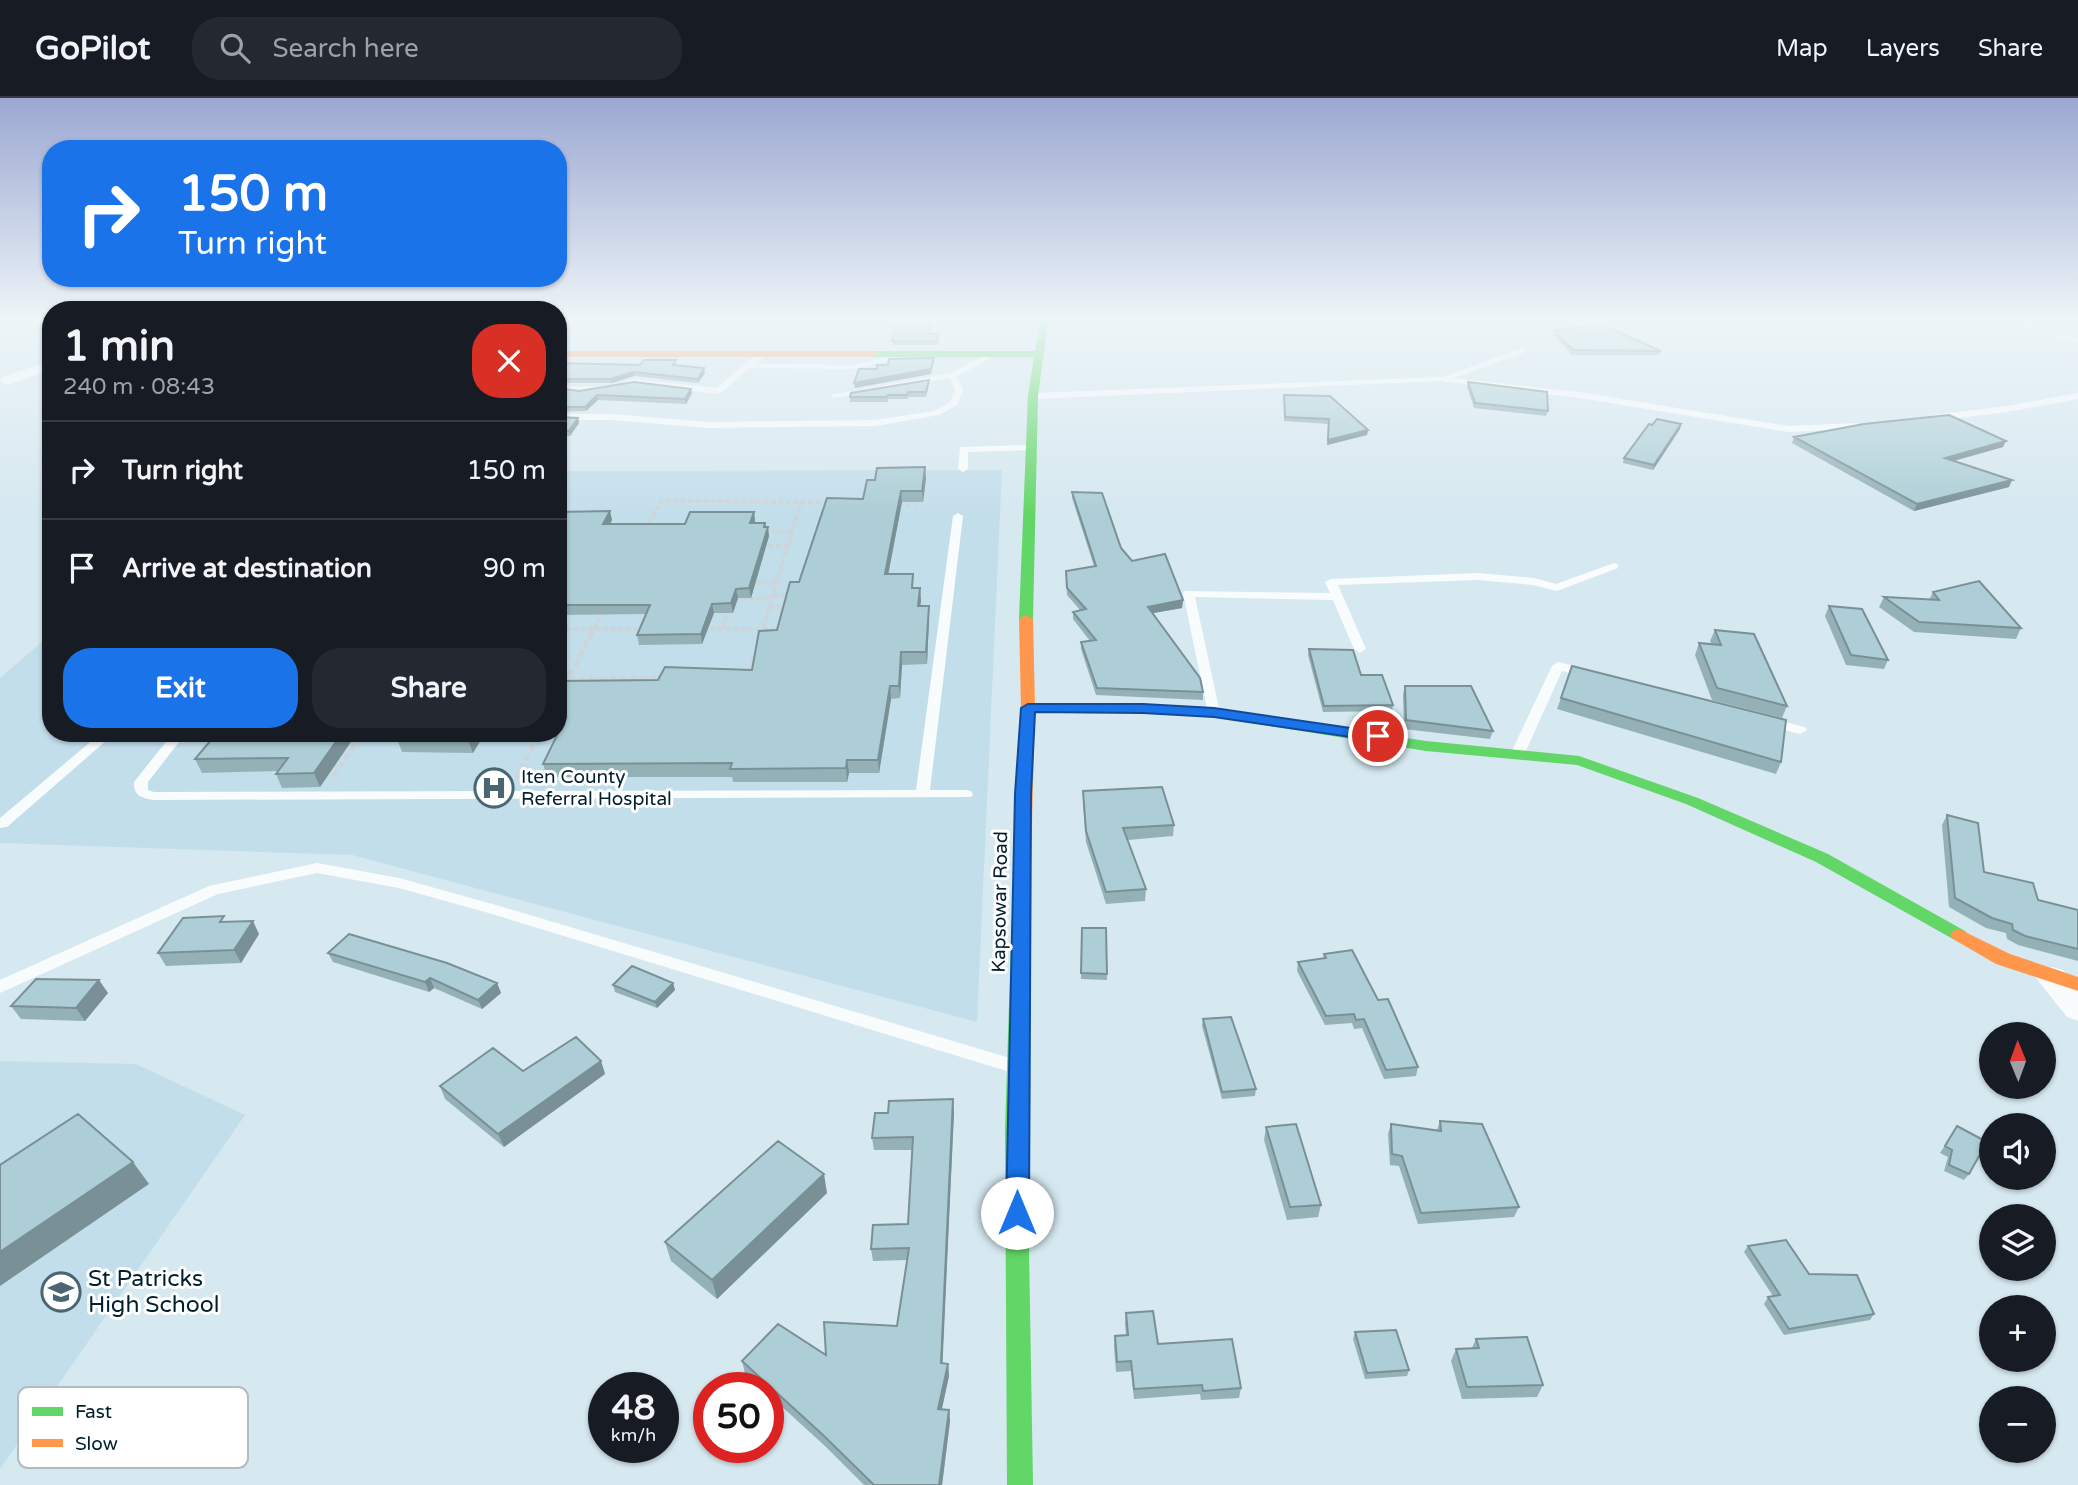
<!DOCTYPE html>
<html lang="en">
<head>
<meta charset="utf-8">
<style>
	:root { --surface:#171b24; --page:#242831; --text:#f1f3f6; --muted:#9ea1a6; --line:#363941; --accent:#1a73e8 }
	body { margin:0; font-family:"Varela Round",sans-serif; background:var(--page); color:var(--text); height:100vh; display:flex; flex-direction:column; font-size:26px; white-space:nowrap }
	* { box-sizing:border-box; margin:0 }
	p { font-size:23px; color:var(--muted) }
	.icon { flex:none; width:38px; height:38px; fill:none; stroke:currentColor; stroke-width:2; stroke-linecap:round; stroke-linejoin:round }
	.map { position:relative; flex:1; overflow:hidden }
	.details { position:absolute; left:42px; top:203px; width:525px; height:441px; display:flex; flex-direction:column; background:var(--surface); border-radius:28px; box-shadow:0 2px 5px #0004 }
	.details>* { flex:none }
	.guide { position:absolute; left:42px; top:42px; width:525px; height:147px; border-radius:28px; box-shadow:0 2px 5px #0004; background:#1a73e8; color:#fff; overflow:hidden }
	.needle { width:46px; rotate:359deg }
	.fabs { position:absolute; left:1979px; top:924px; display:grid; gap:14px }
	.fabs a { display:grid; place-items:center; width:77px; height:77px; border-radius:50%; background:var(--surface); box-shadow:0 2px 5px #0004; font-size:35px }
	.speed { position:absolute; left:588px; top:1274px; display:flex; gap:14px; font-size:35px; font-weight:700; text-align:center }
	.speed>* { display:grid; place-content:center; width:91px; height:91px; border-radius:50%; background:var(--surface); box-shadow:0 2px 5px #0004; line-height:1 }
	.speed small { font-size:18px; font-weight:400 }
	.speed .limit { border:10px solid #d22; background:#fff; color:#111 }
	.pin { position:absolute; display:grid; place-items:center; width:60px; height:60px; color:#fff; margin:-30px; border:4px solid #fff; border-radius:50%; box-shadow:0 2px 7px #0007 }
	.me { position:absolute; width:77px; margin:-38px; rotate:0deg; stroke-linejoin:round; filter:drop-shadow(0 0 5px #0008) }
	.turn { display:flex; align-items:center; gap:24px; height:147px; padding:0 21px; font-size:32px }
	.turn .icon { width:91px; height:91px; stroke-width:2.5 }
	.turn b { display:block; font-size:49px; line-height:60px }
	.round { display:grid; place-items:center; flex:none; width:74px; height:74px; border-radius:28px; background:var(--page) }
	.headline { display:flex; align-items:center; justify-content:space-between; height:119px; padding:0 21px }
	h1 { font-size:42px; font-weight:700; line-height:52px }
	.action { display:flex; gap:14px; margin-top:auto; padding:14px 21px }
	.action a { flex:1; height:80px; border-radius:28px; background:var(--accent); color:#fff; font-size:28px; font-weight:700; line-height:80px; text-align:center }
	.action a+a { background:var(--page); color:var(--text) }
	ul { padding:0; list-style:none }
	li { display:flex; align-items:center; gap:21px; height:98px; padding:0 21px; border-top:2px solid var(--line) }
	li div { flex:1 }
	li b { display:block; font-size:26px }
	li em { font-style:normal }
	header { display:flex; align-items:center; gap:42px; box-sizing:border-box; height:98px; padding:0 35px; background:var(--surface); border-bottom:2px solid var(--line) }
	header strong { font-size:33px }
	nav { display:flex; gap:38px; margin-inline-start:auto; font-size:24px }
	.search { width:490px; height:63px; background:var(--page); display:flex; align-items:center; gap:18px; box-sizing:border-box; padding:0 24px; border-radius:28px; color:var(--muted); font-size:26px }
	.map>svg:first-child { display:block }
	.built { fill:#c3deeb }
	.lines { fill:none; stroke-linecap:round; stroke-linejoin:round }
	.path-far1 { stroke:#ced4d7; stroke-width:3.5; stroke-dasharray:5 2.5; stroke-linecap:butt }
	.path { stroke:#ced4d7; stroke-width:4.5; stroke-dasharray:7 3.5; stroke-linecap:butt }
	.lane { fill:#f9fcfd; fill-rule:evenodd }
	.street { fill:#f9fcfd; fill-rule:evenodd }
	.fast { fill:#63d668; fill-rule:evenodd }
	.slow { fill:#ff974d; fill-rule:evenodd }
	.wall { fill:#95b1b8 }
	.shaded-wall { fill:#799096 }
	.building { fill:#adced6; stroke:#799096; stroke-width:2 }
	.route { fill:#1a73e8; stroke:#114b97; stroke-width:2 }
	.labels { text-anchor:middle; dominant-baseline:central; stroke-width:6; stroke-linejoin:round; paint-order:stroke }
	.poi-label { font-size:19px; fill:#002030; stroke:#fff; text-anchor:start }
	.street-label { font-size:19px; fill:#002030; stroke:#fff }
	.near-poi-label { font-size:23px; fill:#002030; stroke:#fff; text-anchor:start }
	.key { fill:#fff; stroke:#b2bcc1; stroke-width:2 }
	.key-label { font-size:19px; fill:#002030 }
</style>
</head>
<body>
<header>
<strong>GoPilot</strong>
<div class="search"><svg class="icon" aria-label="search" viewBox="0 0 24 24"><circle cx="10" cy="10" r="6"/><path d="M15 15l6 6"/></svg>Search here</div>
<nav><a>Map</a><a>Layers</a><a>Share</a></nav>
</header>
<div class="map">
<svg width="2078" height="1387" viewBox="0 0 2078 1387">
	<rect width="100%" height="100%" fill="#d6e8f0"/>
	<path class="built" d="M1002 372 977 924 352 757 0 745V580L51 536V635H558V373Z
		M0 963 136 966 245 1017 0 1371Z"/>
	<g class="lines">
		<path class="path-far1" d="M898 406 917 407
			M646 432 661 403 830 404
			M765 434H792
			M761 448H788
			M749 485H777
			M773 497H788
			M734 501H772
			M769 509H784
			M723 530 726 518
			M558 531H645
			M703 531H781
			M591 537 603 514
			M761 537 801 404"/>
		<path class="path" d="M749 577 754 559
			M568 581 662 580
			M565 587 592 535
			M362 637 406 636
			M333 679 362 635
			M516 681 540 635"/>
		<path class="lane" d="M2006 223H2018L2078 241V245Z
			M1523 250H1526V254L1453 280 1586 295 1788 328 1857 325 1861 328 1857 331 1788 334 1586 301 1441 283 1033 301 1029 298 1033 295 1442 279Z
			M991 254 998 256 957 278 963 293 957 307 939 317 875 328 709 330 612 322H558V316H612L709 324 875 322 934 313 950 304 955 293 950 280 834 300 830 297 951 275Z
			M761 255 768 257 756 266 854 267 903 256 907 258 854 271 750 270 719 296 635 286 613 292 580 295 558 292V287L580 289 612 288 634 281 717 290 744 266Z
			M2078 295V301L2007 314 1933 323 1929 320 1933 317 2007 308Z
			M1031 347 1036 350 1034 352 968 354V371L963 374 958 371 960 349Z
			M958 415 963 418 930 692H966L971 693 973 696 971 699 153 702C140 699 134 698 134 684L173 635H186L148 684V692L154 694 916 692 953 418Z
			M1614 465 1618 466V470L1557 493 1533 487 1478 482 1338 487 1366 551 1360 555 1354 551 1333 502 1195 499 1220 615 1214 619 1208 615 1183 495 1185 493 1330 495 1325 484 1331 481 1478 475 1534 480 1556 486Z
			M1558 564 1591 572 1593 575 1587 579 1562 573 1524 657 1517 661 1512 660 1510 657 1552 568Z
			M1769 620 1805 629 1807 632 1800 636 1764 627 1762 624Z
			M101 635H115L7 729 0 730V720Z
			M317 765 399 780 496 807 1010 960 1016 962 1019 967 1016 972 1010 974 492 816 399 790 317 775 218 796 0 895V882L209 788Z"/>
		<path class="street" d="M51 263V272L7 287 0 283 2 279Z
			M2052 869 2063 872 2078 889V923L2067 919 2036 880 2041 872Z"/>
		<path class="fast" d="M1040 223H1048L1038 298 1033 521 1026 525 1019 521 1028 298 1034 259H873L869 256 873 253H1035Z
			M1028 606H1143L1214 611 1426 643 1579 658 1698 700 1828 756 1965 833 1968 837 1965 841H1953L1816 764 1686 706 1577 667 1426 653 1214 619 1143 614 1023 613 1021 610 1023 607Z
			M1020 835 1026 836 1029 841 1027 1033 1033 1387H1007L1005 1033 1011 841 1014 836Z"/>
		<path class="slow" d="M558 253H873L877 256 873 259H558Z
			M1026 517 1033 521 1035 610 1029 841 1026 846H1014L1011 841 1021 610 1019 521Z
			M1959 831 2010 856 2078 879V893L1996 866 1953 841 1950 837 1953 833Z"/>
	</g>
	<path class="wall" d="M1085 223H1120L1086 225Z
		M931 226 930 236H939L938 247H893L892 243Z
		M1554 233 1661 253 1660 257H1572L1553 237Z
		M558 265 640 267H676L705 275 698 285 634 278 612 285H558Z
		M929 282V286L926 299H908V301H888V304H850V299Z
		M1468 284 1548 313 1546 318 1474 310 1467 289Z
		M558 290 579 293 692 295 686 306 598 302 586 313 558 314Z
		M1284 297 1368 332 1367 337 1327 347 1328 326 1284 323Z
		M558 319 578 320 579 325 570 338H558Z
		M1681 326 1680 331 1653 372 1623 365 1624 360 1652 327Z
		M1794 339 2003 349 1954 363 2009 389 1914 413 1792 345Z
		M926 380 923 404H902L888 476 914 490 921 502 920 508H929V521L927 566 902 567 900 600 891 601 879 675H849L847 684H733L732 679H547L543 666 560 632 558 631V583L658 582 752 572 777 532 799 484 863 401Z
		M1072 394 1132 463 1183 502 1182 510 1153 515 1203 594V602L1096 597 1081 551V544L1090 543 1073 521V514L1080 512 1067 497 1066 473 1094 468 1072 400Z
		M558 414 612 422 610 426H685L754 414 755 423 754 425H765L769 438 751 500H738L733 515H714L702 546 639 547 637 537 646 516 558 517Z
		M1933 494 2021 530 2016 541 1914 534 1879 509 1884 499 1929 502Z
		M1829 508 1888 562 1884 571 1846 567 1825 518Z
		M1715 532 1787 608 1782 620 1712 602 1695 557 1699 545 1712 546 1710 543Z
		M1309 551 1361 577 1393 607 1392 613 1323 614 1308 557Z
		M1405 588 1493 633 1490 641 1404 631 1403 596Z
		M1561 600 1781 664 1776 676 1557 611Z
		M217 635H357L320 689 282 690 276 676 278 673 202 675 195 661Z
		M485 635 473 655 402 654 397 641Z
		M1083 693 1174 727 1173 738 1128 742 1146 791 1145 803 1106 806 1086 744 1083 705Z
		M1947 717 1984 774 2038 802 2078 812V863L2018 847 2007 841 2006 835 1986 830 1949 809 1942 727Z
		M227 824 259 836 241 865 166 868 158 855Z
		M1082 830 1107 876V882L1081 881Z
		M328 855 497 885 501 895 482 911 434 890 429 894 333 864Z
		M1324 856 1378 902 1418 969 1416 978 1384 981 1362 930 1354 931 1352 925 1325 927 1297 873 1298 864 1323 861Z
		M673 885 675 892 657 910 615 894 613 887Z
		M108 895 85 923 21 921 11 908Z
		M1203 921 1256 991 1255 998 1222 1001 1202 928Z
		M601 963 605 976 504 1049 445 1001 440 988 523 973Z
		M954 1014 942 1266H948L949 1278 942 1311 949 1312 950 1323 942 1387H864L825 1348 768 1296V1290H761L745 1275 742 1263 826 1257 897 1228 907 1162 873 1163 871 1151 908 1126 912 1052H874L872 1040Z
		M1440 1023 1519 1109 1514 1119 1418 1126 1399 1068 1390 1067 1388 1036 1391 1026 1437 1032Z
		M1266 1029 1321 1107 1318 1119 1287 1122 1264 1042Z
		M1953 1035 1969 1076 1964 1082 1944 1073 1948 1059 1940 1055Z
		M827 1095 717 1201 671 1163 665 1144Z
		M1748 1148 1809 1176 1874 1216 1870 1222 1784 1237 1764 1206 1768 1199 1773 1198 1744 1154Z
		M1126 1215 1158 1246 1241 1290 1239 1300 1201 1302 1200 1296 1134 1301 1131 1273 1116 1274 1114 1248 1115 1238 1126 1237 1125 1225Z
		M1355 1234 1409 1272 1407 1278 1365 1281 1353 1241Z
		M1476 1241 1543 1287 1537 1299 1462 1301 1451 1263 1456 1251 1472 1250Z"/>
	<path class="shaded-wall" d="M934 260 931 276 855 290 854 285Z
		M704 270 705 275 698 285V281Z
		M633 274 634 278 612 285 611 281Z
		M691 291 692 295 686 306 685 301Z
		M597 297 598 302 586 313 585 309Z
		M578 320 579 325 570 338 569 333Z
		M1681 326 1680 331 1653 372 1654 367Z
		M1368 332 1367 337 1327 347 1328 342Z
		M2006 343 2003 349 1942 366 1945 360Z
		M925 369 926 380 923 404 922 393Z
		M2012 382 2009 389 1914 413 1917 406Z
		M901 393 902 404 886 488 885 476Z
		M610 413 612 422 605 435 603 426Z
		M754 414 755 423 751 434 750 425Z
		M765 425 766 433 768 429 769 438 751 500 749 490Z
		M920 490 921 502 919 521 918 508Z
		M736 491 738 500 733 515 731 505Z
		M1183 502 1182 510 1148 516V509Z
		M712 506 714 515 702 546 701 536Z
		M929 508V521L927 566 926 554Z
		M901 554 902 567 900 600 899 588Z
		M890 588 891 601 879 675 878 662Z
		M342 635H357L320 689 314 675Z
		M472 635H485L473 655 468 642Z
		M847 662 849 675 847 684 846 670Z
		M253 823 259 836 241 865 234 852Z
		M430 880 434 890 429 894 425 884Z
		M99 882 108 895 85 923 76 910Z
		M497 885 501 895 482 911 478 902Z
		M673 885 675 892 657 910 655 904Z
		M601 963 605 976 504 1049 498 1036Z
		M953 1001 954 1014 942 1277 941 1265Z
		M133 1064 149 1086 0 1188V1154Z
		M824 1076 827 1095 717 1201 712 1182Z
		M948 1266 949 1278 939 1323 938 1311Z
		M949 1312 950 1323 942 1387H939Z"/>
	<path class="building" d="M896 226H931L929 236H939L937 243H892Z
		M1600 226 1661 253 1573 252 1554 233Z
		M934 260 931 271 854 285 859 271H877V267H888L889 261Z
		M644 262H676L673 267 704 270 698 281 633 274 611 281H558V265L640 267Z
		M929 282 926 294H908L907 297H888L887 299H850L851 295Z
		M634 284 691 291 685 301 597 297 585 309H558V290L579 293Z
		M1468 284 1547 294 1548 313 1475 305Z
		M1284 297 1330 298 1368 332 1328 342 1329 321 1285 319Z
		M1949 317 2006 343 1945 360 2012 382 1917 406 1794 339 1864 326Z
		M558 319 578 320 569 333H558Z
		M1657 321 1681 326 1654 367 1624 360 1649 326 1652 327Z
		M925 369 922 393H901L885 476H913L912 490H920L918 508H929L926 554H901L899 588H890L878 662H847L846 670 730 671 732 665 543 666 566 619H558V583L658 582 665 569 752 572 759 533 777 532 790 484H799L827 400 863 401 867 382H875L877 370Z
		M1072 394 1102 395 1121 450 1132 463 1165 456 1183 502 1148 509 1200 580 1203 594 1097 590 1081 544 1096 542 1073 514 1086 511 1067 490 1066 473 1096 468Z
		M610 413 603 426H685L690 414H754L750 425H765L764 429H768L749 490 736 491 731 505 712 506 701 536 637 537 650 507H558V414Z
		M1979 483 2021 530 1919 524 1884 499 1939 502 1933 494Z
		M1829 508 1862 511 1888 562 1851 557Z
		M1715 532 1754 536 1787 608 1717 590 1699 545 1721 547Z
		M1309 551 1353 552 1361 577H1382L1393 607 1324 608Z
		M1572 568 1786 622 1781 664 1561 600Z
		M1405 588H1471L1493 633 1406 622Z
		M217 635H342L314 675 276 676 288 660 195 661Z
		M401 635H472L468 642 397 641Z
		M1162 689 1174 727 1123 730 1146 791 1106 794 1086 733 1083 693Z
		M1947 717 1978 725 1984 774 2033 785 2038 802 2078 812V851L2025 838 2013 832 2012 826 1992 820 1955 800Z
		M224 818 220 824 253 823 234 852 158 855 183 820Z
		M1082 830H1106L1107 876 1081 875Z
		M349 836 447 865 497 885 478 902 430 880 425 884 328 855Z
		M1352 852 1378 902 1388 901 1418 969 1386 972 1364 921 1356 922 1354 916 1326 918 1298 864 1326 860 1324 856Z
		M632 868 673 885 655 904 613 887Z
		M36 881 99 882 76 910 11 908Z
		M1231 919 1256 991 1222 994 1203 921Z
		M576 939 601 963 498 1036 440 988 493 950 523 973Z
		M953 1001 941 1265 948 1266 938 1311 949 1312 939 1387H874L823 1337 742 1263 778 1226 826 1257 824 1224 897 1228 909 1150 871 1151 873 1127 908 1126 913 1039 872 1040 875 1015H888L889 1003Z
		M78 1016 133 1064 0 1154V1067Z
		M1440 1023 1482 1026 1519 1109 1421 1115 1402 1058 1392 1056 1391 1026 1441 1033Z
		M1296 1026 1321 1107 1290 1109 1266 1029Z
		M1957 1028 1987 1044 1969 1076 1949 1067 1952 1052 1945 1048Z
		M778 1043 824 1076 712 1182 665 1144Z
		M1786 1142 1809 1176 1857 1177 1874 1216 1789 1231 1768 1199 1780 1197 1748 1148Z
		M1153 1213 1158 1246 1232 1241 1241 1290 1203 1293 1202 1287 1134 1291 1131 1263 1117 1264 1115 1238 1128 1237 1126 1215Z
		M1396 1232 1409 1272 1367 1275 1355 1234Z
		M1527 1239 1543 1287 1467 1289 1456 1251 1479 1250 1476 1241Z"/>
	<linearGradient id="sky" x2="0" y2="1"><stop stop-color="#9ba7d2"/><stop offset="0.53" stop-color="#edf5f8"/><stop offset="1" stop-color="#edf5f8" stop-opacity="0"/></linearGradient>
	<rect width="2078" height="417" fill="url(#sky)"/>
	<path class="route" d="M1028 606H1143L1214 610 1378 634 1385 638 1378 643 1214 619 1143 615 1035 614 1031 696 1029 1115 1025 1122 1017 1124 1009 1122 1006 1115 1015 696 1021 610Z"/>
	<defs>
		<g id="hospital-ring" transform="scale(2.0125)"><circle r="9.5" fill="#fff" stroke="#4b6673" stroke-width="1.5"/><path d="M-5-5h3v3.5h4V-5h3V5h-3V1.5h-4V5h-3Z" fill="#4b6673"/></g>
		<g id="school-ring" transform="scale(2.0125)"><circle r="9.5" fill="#fff" stroke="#4b6673" stroke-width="1.5"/><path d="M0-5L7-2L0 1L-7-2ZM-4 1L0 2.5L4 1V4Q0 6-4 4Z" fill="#4b6673"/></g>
	</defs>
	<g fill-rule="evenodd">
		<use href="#hospital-ring" x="494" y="690"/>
		<use href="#school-ring" x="61" y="1194"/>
	</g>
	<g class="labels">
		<g class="poi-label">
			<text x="521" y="679">Iten County<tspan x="521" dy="22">Referral Hospital</tspan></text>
		</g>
		<g class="street-label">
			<text transform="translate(1000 804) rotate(-89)">Kapsowar Road</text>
		</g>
		<g class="near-poi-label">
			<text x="88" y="1181">St Patricks<tspan x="88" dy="26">High School</tspan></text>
		</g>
	</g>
	<rect x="18" y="1289" width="230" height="81" rx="10" class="key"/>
	<rect x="32" y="1309" width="31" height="9" fill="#63d668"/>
	<rect x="32" y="1341" width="31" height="8" fill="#ff974d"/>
	<g class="key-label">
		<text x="75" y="1320">Fast</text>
		<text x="75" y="1352">Slow</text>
	</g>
</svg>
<div class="fabs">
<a><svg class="needle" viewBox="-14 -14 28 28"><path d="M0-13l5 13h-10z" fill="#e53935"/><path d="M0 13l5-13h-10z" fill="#9ea1a6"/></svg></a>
<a><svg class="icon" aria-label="sound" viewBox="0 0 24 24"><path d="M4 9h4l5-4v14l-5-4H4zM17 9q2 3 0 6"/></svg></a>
<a><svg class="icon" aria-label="layers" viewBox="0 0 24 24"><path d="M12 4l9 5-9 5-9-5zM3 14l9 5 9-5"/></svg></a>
<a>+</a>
<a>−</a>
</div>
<div class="speed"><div>48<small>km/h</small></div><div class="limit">50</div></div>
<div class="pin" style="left:1378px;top:638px;background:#d93025"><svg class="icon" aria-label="arrive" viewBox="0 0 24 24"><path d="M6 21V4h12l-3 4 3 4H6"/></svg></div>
<svg class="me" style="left:1017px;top:1115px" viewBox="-20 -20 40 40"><circle r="19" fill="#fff"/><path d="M0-13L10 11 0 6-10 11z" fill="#1a73e8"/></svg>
<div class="guide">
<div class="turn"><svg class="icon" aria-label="right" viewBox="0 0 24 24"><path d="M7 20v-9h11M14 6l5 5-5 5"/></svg><div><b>150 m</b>Turn right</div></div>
</div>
<section class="details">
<div class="headline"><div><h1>1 min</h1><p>240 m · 08:43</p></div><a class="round" style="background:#d93025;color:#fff"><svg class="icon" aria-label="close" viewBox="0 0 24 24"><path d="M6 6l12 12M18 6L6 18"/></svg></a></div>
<ul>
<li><svg class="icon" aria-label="right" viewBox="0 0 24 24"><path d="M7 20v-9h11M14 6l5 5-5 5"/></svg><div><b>Turn right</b></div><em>150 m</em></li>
<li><svg class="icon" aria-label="arrive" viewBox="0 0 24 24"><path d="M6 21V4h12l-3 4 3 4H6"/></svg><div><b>Arrive at destination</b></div><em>90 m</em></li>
</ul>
<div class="action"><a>Exit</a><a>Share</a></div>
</section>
</div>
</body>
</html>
